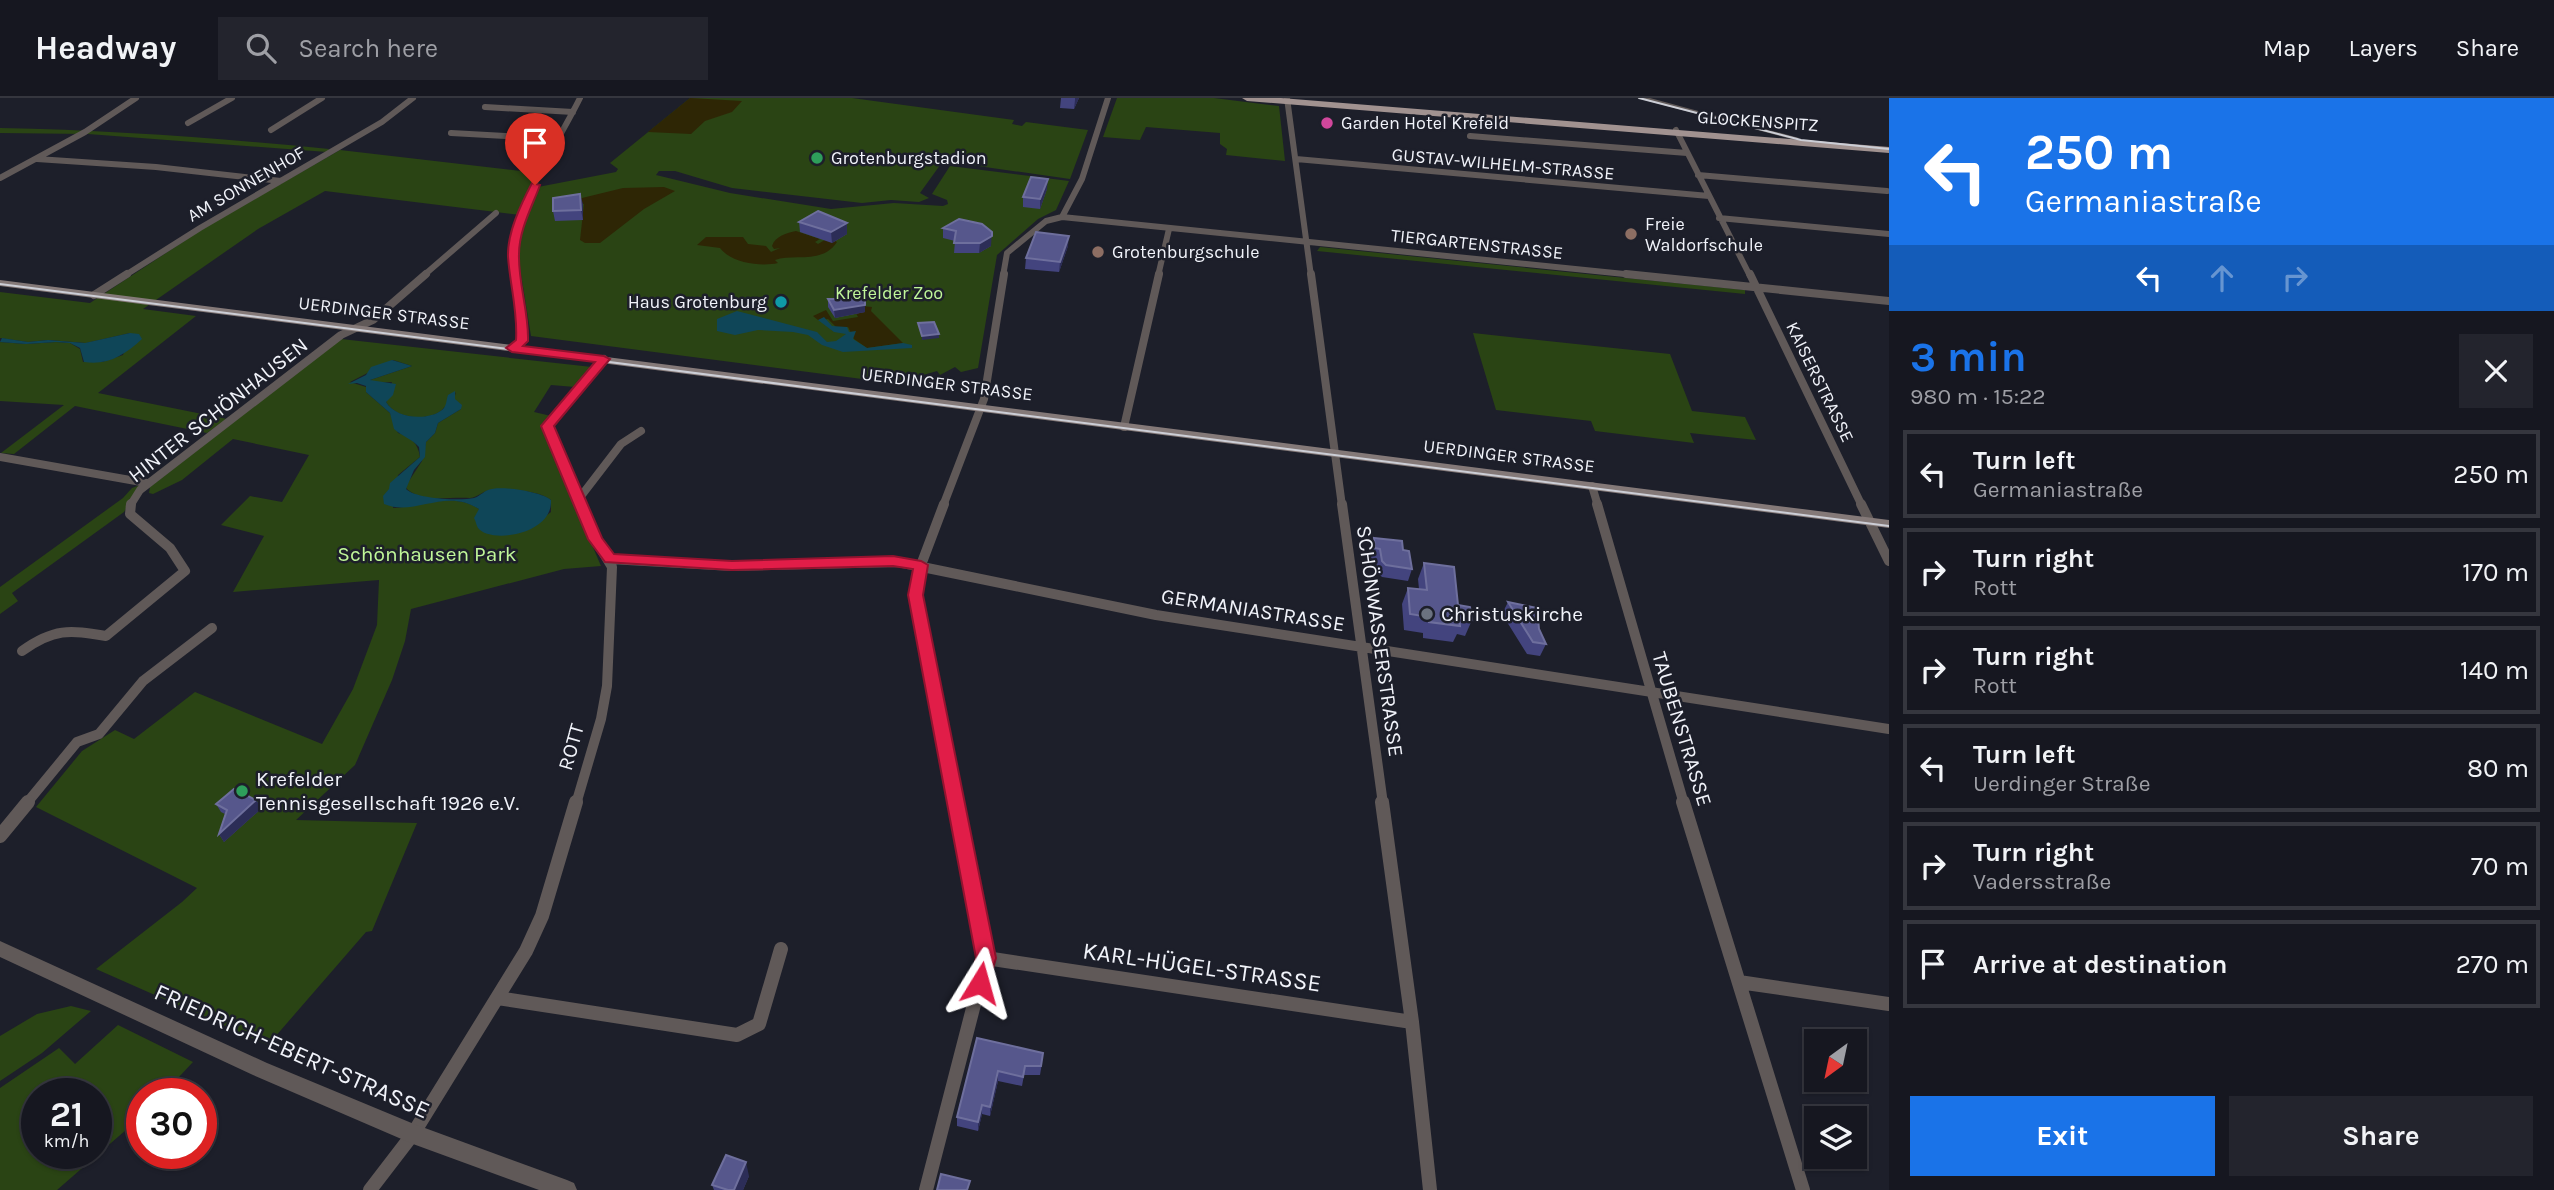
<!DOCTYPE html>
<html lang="en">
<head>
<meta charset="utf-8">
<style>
	:root { --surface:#161720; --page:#23242d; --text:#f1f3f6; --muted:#9e9fa5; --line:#35363e; --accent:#1a73e8 }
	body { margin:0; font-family:Karla,sans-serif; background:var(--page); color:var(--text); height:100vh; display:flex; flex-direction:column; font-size:26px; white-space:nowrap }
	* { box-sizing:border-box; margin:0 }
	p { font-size:23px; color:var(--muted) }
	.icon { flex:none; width:38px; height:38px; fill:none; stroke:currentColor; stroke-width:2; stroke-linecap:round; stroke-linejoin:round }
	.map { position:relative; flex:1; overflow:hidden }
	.details { display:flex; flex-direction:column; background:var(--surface); width:665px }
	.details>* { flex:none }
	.banner { background:#1a73e8; color:#fff; overflow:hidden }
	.needle { width:46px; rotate:213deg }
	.tools { position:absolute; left:1804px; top:931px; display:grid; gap:14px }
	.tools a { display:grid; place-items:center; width:63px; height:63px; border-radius:0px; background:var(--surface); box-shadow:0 2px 5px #0004,0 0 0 2px var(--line); font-size:35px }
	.speed { position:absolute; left:21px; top:980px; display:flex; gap:14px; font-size:35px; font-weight:700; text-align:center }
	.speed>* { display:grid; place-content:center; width:91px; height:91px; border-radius:50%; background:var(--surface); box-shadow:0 2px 5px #0004,0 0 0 2px var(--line); line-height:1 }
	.speed small { font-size:18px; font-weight:400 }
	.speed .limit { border:10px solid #d22; background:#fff; color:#111 }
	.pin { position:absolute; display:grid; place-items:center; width:60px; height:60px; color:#fff; margin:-72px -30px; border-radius:50% 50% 50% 0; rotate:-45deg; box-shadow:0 0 7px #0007 }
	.pin .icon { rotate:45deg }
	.me { position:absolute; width:77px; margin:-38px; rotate:8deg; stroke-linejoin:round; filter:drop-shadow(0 0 5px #0008) }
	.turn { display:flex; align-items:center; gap:24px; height:147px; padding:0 21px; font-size:32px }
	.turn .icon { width:91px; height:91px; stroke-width:2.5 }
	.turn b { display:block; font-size:49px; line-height:60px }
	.lanes { display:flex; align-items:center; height:66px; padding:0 21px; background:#0003; justify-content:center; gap:35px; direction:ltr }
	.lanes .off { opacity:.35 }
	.round { display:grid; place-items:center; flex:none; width:74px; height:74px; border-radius:0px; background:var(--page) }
	.overview { display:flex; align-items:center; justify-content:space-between; height:119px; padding:0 21px }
	h1 { font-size:42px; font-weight:700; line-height:52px; color:var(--accent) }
	.action { display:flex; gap:14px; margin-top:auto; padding:14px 21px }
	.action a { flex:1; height:80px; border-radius:0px; background:var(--accent); color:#fff; font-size:28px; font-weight:700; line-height:80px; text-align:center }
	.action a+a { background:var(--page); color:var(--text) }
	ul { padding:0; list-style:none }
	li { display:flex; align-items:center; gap:21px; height:88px; margin:0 14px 10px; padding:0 7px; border:4px solid var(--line); border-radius:0px }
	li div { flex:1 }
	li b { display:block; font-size:26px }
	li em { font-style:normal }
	header { display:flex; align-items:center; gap:42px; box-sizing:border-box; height:98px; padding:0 35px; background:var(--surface); border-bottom:2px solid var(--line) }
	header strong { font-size:33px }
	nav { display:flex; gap:38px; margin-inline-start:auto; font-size:24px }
	.search { width:490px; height:63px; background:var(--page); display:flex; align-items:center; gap:18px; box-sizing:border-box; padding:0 24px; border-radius:0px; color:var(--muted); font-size:26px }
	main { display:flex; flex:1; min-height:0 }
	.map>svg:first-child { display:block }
	.green { fill:#2a4414; fill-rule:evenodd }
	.sand { fill:#2e2605 }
	.water { fill:#0f4658 }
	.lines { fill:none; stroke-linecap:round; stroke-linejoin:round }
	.minor-far3 { stroke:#605958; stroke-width:6 }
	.minor-far2 { stroke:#605958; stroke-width:8 }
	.minor-far1 { stroke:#605958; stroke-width:10 }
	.minor { stroke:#605958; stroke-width:14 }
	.tertiary { fill:#605958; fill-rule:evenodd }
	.secondary { fill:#847978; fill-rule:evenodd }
	.primary { fill:#a19290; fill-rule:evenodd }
	.tram { stroke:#ccced6; stroke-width:2 }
	.wall { fill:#43447e }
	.shaded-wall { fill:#2c2d57 }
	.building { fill:#56578c; stroke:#6e6f9d; stroke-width:2 }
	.route { fill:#e11d48; stroke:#92132f; stroke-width:2 }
	.hotel-dot { fill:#d1479c; stroke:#1d1f2a; stroke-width:2.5 }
	.leisure-dot { fill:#2e9e5b; stroke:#1d1f2a; stroke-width:2.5 }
	.education-dot { fill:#8d6e63; stroke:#1d1f2a; stroke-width:2.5 }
	.culture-dot { fill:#0f9aa8; stroke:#1d1f2a; stroke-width:2.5 }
	.worship-dot { fill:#6b7280; stroke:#1d1f2a; stroke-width:2.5 }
	.labels { text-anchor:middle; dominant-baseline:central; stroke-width:5; stroke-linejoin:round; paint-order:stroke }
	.far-street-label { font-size:18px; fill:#f1f3fa; stroke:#1d1f2a }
	.far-poi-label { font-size:18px; fill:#f1f3fa; stroke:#1d1f2a; text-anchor:start }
	.far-park-label { font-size:18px; fill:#c0f799; stroke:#1d1f2a }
	.street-label { font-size:21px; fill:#f1f3fa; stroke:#1d1f2a }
	.park-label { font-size:21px; fill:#c0f799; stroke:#1d1f2a }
	.poi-label { font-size:21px; fill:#f1f3fa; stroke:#1d1f2a; text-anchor:start }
	.near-street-label { font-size:24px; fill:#f1f3fa; stroke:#1d1f2a }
</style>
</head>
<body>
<header>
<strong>Headway</strong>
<div class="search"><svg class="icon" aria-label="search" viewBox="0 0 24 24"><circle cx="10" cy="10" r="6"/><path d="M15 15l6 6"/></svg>Search here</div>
<nav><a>Map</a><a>Layers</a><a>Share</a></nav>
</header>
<main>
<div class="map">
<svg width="1889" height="1092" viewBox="0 0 1889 1092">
	<rect width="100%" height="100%" fill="#1d1f2a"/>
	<path class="green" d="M690 0H852L1014 22 1012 26 1022 28 1026 24 1088 32 1070 81 943 63 920 95 929 100 919 104 891 102 862 105 732 90 675 73H659L656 77 730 95 831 111 894 105 943 108 948 106 947 102 932 96 950 68 1069 83 1056 112 1038 121 997 157 978 270 961 274 955 269 940 277 937 273 920 278 922 281 916 288 531 238 518 158 525 121 538 89 616 74 618 71 610 65Z
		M1117 0H1214L1279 8 1285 63 1226 57 1227 51 1220 46V35L1146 29 1140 42 1103 39Z
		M0 30C110 32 219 40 329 51L327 54 88 36 0 35Z
		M340 52 538 75 520 117 325 93 258 131 143 211 196 218 98 295 227 321 207 335 75 308 14 356 1 355 64 307 0 303V244L26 246 56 244 70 245 80 251 83 264H102L123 257 130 235 86 245 48 242 28 244 0 240V194L90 205 204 130Z
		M1320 149 1745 192V196L1317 153Z
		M1473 235 1670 256 1692 313 1745 319 1756 342 1690 335 1694 345 1595 333 1591 323 1496 312Z
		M341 241 592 269 575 289 551 287 534 314 551 318 542 329 601 468 564 471 411 511 405 543 392 582 355 667 296 722 417 725 372 833 366 834 268 947 96 871 182 804 197 790 36 709 82 653 115 632 134 641 195 594 322 646 353 591 377 527 379 482 233 494 264 438 221 427 250 398 282 404 309 357 233 341 182 382 153 396 149 395 150 389ZM393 262 412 268 370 282 375 285 392 284 386 304C396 321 427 324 442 312 447 307 451 300 456 294L454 301 461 311 438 325 435 335 426 344 422 363 407 386 406 390C422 406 449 398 470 400 478 399 483 393 490 392 506 390 539 392 551 402V414C521 437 517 440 479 431L477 425 479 411C452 393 422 409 393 410L398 377 420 359C418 345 411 339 398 335L390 315 366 294V289L350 284Z
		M140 387 124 414 12 495 18 503 0 516V489L123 400 132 390Z
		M71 908 91 913 42 955 0 983V938L37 916Z
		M118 927 193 964 163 996H142V1018L57 1092H0V990L59 950 75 966ZM37 996H96V1055H37Z"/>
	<path class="sand" d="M690 0 742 3 732 14 705 23 691 36 648 34Z
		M664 89 675 93 644 111 600 145H585L580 142 584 106 577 104 582 100 623 90Z
		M796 133 820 141 815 144 818 146 828 140 837 144C822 167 793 155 775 162L778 165C761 169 731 165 720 150L697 147 706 139H743L748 146 766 148 771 154 780 150 774 151 772 148C775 138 787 135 796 133Z
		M852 207 872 209 871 213 903 245 867 250 854 241 848 229 837 230 828 221 818 222 813 218 826 212 833 223 858 219Z"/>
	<path class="water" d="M737 213 817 234 827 244 836 243 846 236 834 234 818 222 824 219 832 228 847 229 849 234 856 233 853 241 867 250 903 245 912 247V250L843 254 822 247 808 237 793 234 758 232 735 237 717 233V221Z
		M130 235 139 236 142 241C125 257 107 268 84 264L80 250 70 245 56 244 26 246 0 244 2 240 28 244 48 242 85 245Z
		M392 262 412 268 370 282 396 286 393 297 386 304C396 321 428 323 442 312 447 308 446 302 448 297L455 293V301L462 307 461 311 438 325 435 335 426 344 425 359 414 372 406 391C416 401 460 403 474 400 480 398 483 394 488 392 500 387 542 394 551 402 553 437 490 446 478 430 476 427 476 423 474 420L479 411C445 389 415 419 384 406L383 398 389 391 390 385 420 359 419 349C412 341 402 338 394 331L390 315 366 294V288L357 285 348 286 366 277 371 269Z"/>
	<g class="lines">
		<path class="minor-far3" d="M1287 0 1311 178
			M485 9 573 14
			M188 25 232 0
			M271 32 322 0
			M1676 32 1750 178
			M451 35 558 41
			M1470 38 1687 55
			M37 61 156 69 281 83
			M1296 61 1709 98
			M1698 77 1887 93
			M0 80 85 34 136 0
			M1062 119 1082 81 1108 0
			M1719 120 1889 136
			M124 178 200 130 382 24 413 0
			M423 178 496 115
			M515 178C508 111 552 57 580 0
			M1003 178 1007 155 1046 123 1062 119 1644 178
			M1158 178 1169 131"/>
		<path class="minor-far2" d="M1311 176 1342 408
			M1626 176 1889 203
			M1750 176 1862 408
			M94 197 127 176
			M512 250 522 243 515 176
			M1124 329 1159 176
			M0 359 147 385
			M1592 388 1598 408
			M578 402 621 346 641 333
			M130 408 140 392 341 237 373 222 426 176
			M581 408 548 328 604 261
			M943 408 984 301 1004 176"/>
		<path class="minor-far1" d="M944 406 921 467 916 490 957 706
			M1342 406 1383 706
			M1597 406 1684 706
			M1861 406 1889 463
			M610 461 732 468 898 464 1156 517 1889 631
			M22 553C54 530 69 532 106 538L185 473 170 450 130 416 131 406
			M26 706 77 644 99 636 143 583 212 530
			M576 706 601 621 607 588 612 469 595 441 581 406"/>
		<path class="minor" d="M1382 704 1412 924 1430 1092
			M1683 704 1803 1092
			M0 738 28 704
			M986 860 1412 924
			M1739 884 1889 906
			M498 900 737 937 759 926 781 851
			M370 1092 413 1036 526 853 542 818 576 704
			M926 1092 986 860 957 704"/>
		<path class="tertiary" d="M1637 0H1650L1799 40 1795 42Z
			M0 843 267 965 414 1026 567 1082 574 1085 577 1092H539L413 1046 253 977 0 859Z"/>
		<path class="secondary" d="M0 182 1889 422V430L0 188Z"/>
		<path class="primary" d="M1242 0H1281L1889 49V55L1247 3Z"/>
		<path class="tram" d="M1639 0 1801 42 1889 51
			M0 186 1889 428"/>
	</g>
	<path class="wall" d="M1061 0H1079L1074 11 1060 10Z
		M1047 91 1040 111 1023 109V99Z
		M583 106V122L555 123 553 113Z
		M959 121 991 148 979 155H954L955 143 943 140V130Z
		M799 124 847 125V136L832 145 800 134Z
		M1068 148 1059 174 1025 171 1026 160Z
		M828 201 865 214 835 220 828 209Z
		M1374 440 1403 452 1412 471 1408 483 1382 479 1378 475 1376 463 1371 462 1370 452Z
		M1424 465 1458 507 1472 522 1465 538 1457 536 1453 544 1423 540V535L1404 532 1402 506 1408 490 1419 491 1418 481Z
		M1508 504 1539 531 1546 546 1540 558 1527 556 1502 516Z
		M256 702 262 710 224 744 219 736 225 716 221 714 216 706Z
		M977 940 1042 965 1040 977H1024L1022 988 998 983 990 1018 982 1016 978 1033 957 1028V1019Z
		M749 1078 743 1092H714L712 1087Z"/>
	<path class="shaded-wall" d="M1075 0H1079L1074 11 1075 2Z
		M1048 81 1047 91 1040 111V101Z
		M580 96 583 106V122L581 112Z
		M847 125V136L832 145 831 134Z
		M992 134 991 148 979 155 980 145Z
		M1069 138 1068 148 1059 174 1060 164Z
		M865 207V214L835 220 834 212Z
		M939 236V240L922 242V238Z
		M256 702 262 710 224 744 219 736Z
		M998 973V983L990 1018V1009Z
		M982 1007V1016L978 1033V1024Z
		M746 1064 749 1078 743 1092H734Z"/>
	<path class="building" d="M1031 79 1048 81 1040 101 1023 99Z
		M580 96 581 112 553 113V100Z
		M818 113 847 125 831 134 799 124Z
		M959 121 982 126 992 134V138L980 145H954L956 133 943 130Z
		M1036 134 1069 138 1060 164 1026 160Z
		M828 201H865V207L834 212Z
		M934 224 939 236 922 238 918 225Z
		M1374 440 1402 443 1403 452 1409 453 1412 471 1386 467 1382 463 1380 451 1375 450Z
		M1424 465 1454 469 1458 507 1470 509 1472 522 1459 520 1460 528 1429 524V519L1410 516 1408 490 1427 492Z
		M1508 504 1537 510 1539 531 1546 546 1533 544Z
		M234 691 256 702 219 736 227 712 216 706Z
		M977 940 1043 955 1041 968H1025L1023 979 998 973 990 1009 982 1007 978 1024 957 1019Z
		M726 1057 746 1064 734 1092H728L712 1087Z
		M941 1076 970 1083 967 1092H937Z"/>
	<path class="route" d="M532 85 540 87C532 109 519 132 519 156 518 185 529 214 528 243L523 248 604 258 610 261 554 328 602 440 614 456 732 463 893 458 921 463 928 467 923 497 996 860 987 891 980 894 973 891 970 885 976 860 908 497 913 471 893 468 732 472 605 464 588 441 541 328 595 264 512 254 506 250 516 242C518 214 510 187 508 159 507 135 521 106 532 85Z"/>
	<circle class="hotel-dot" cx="1327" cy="25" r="7"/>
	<g class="leisure-dot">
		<circle cx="817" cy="60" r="7"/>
		<circle cx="242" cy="693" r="7"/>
	</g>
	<g class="education-dot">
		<circle cx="1631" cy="136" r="7"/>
		<circle cx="1098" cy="154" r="7"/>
	</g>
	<circle class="culture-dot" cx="781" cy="204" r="7"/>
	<circle class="worship-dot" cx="1427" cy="516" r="7"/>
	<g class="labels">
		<g class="far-street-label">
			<text transform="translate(1758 23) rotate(4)">GLOCKENSPITZ</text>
			<text transform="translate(1503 66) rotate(5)">GUSTAV-WILHELM-STRASSE</text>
			<text transform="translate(246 86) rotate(-30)">AM SONNENHOF</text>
			<text transform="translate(1477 146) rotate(6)">TIERGARTENSTRASSE</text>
			<text transform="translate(384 215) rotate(7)">UERDINGER STRASSE</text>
			<text transform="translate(1820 284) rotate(64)">KAISERSTRASSE</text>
			<text transform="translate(947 286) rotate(7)">UERDINGER STRASSE</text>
			<text transform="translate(1509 358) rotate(7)">UERDINGER STRASSE</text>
		</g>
		<g class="far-poi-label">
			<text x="1341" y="25">Garden Hotel Krefeld</text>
			<text x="831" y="60">Grotenburgstadion</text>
			<text x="1645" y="126">Freie<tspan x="1645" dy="21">Waldorfschule</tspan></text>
			<text x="1112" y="154">Grotenburgschule</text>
			<text x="767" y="204" text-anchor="end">Haus Grotenburg</text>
		</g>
		<g class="far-park-label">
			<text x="889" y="195">Krefelder Zoo</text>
		</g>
		<g class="street-label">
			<text transform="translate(218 312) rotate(-38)">HINTER SCHÖNHAUSEN</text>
			<text transform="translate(1253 512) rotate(9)">GERMANIASTRASSE</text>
			<text transform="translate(1380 543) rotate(82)">SCHÖNWASSERSTRASSE</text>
			<text transform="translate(1682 631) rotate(73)">TAUBENSTRASSE</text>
			<text transform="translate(571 649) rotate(-74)">ROTT</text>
		</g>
		<g class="park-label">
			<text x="427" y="456">Schönhausen Park</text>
		</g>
		<g class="poi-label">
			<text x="1441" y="516">Christuskirche</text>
			<text x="256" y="681">Krefelder<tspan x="256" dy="24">Tennisgesellschaft 1926 e.V.</tspan></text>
		</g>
		<g class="near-street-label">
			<text transform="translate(1202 869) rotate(8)">KARL-HÜGEL-STRASSE</text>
			<text transform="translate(292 953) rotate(24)">FRIEDRICH-EBERT-STRASSE</text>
		</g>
	</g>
</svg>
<div class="tools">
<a><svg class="needle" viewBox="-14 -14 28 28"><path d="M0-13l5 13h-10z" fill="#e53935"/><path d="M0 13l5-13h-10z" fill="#9e9fa5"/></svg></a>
<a><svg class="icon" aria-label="layers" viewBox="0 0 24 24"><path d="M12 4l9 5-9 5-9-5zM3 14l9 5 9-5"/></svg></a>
</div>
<div class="speed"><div>21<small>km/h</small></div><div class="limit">30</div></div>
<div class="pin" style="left:535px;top:87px;background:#d93025"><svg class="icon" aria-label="arrive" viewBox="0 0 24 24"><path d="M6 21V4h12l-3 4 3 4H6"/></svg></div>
<svg class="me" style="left:980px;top:885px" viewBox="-20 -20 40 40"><path d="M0-17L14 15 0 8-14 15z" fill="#e11d48" stroke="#fff" stroke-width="4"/></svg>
</div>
<section class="details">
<div class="banner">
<div class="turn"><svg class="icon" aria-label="left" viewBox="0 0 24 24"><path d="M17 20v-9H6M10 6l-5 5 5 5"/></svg><div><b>250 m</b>Germaniastraße</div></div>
<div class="lanes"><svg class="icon" aria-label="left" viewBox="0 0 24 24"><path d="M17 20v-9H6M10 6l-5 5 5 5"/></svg><svg class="icon off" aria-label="ahead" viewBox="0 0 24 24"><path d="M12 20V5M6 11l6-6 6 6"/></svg><svg class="icon off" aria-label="right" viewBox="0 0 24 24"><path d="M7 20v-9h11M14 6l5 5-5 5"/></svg></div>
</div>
<div class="overview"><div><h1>3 min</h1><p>980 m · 15:22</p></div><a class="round"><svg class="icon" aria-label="close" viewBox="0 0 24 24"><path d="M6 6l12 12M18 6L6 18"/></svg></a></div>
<ul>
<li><svg class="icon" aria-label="left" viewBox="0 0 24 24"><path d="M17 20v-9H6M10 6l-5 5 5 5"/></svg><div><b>Turn left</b><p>Germaniastraße</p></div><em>250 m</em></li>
<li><svg class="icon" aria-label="right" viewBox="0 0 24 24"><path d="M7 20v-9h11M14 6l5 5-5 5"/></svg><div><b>Turn right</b><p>Rott</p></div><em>170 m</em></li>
<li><svg class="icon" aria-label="right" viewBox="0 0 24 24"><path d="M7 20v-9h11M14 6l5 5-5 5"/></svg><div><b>Turn right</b><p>Rott</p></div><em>140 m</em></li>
<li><svg class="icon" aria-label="left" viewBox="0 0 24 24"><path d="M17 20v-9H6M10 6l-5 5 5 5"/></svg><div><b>Turn left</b><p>Uerdinger Straße</p></div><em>80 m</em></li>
<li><svg class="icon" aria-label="right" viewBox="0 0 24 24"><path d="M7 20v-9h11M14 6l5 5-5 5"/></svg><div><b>Turn right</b><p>Vadersstraße</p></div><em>70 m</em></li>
<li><svg class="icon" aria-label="arrive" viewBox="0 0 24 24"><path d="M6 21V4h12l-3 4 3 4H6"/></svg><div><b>Arrive at destination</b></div><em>270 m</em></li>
</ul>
<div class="action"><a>Exit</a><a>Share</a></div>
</section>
</main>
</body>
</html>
